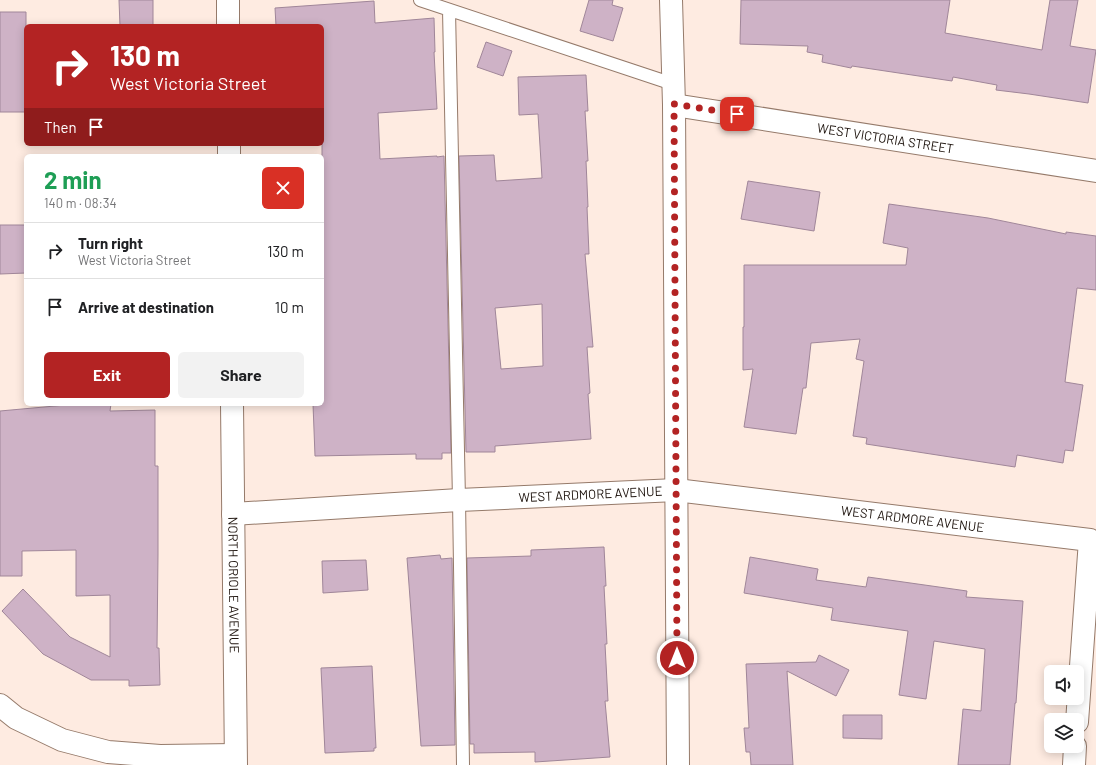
<!DOCTYPE html>
<html lang="en">
<head>
<meta charset="utf-8">
<style>
	:root { --surface:#fff; --page:#f2f2f2; --text:#202124; --muted:#757577; --line:#e0e0e0; --accent:#b32323 }
	body { margin:0; font-family:Barlow,sans-serif; background:var(--page); color:var(--text); height:100vh; display:flex; flex-direction:column; font-size:15px; white-space:nowrap }
	* { box-sizing:border-box; margin:0 }
	p { font-size:13px; color:var(--muted) }
	.icon { flex:none; width:22px; height:22px; fill:none; stroke:currentColor; stroke-width:2; stroke-linecap:round; stroke-linejoin:round }
	.map { position:relative; flex:1; overflow:hidden }
	.details { position:absolute; left:24px; top:154px; width:300px; height:252px; display:flex; flex-direction:column; background:var(--surface); border-radius:6px; box-shadow:0 2px 10px #0003 }
	.details>* { flex:none }
	.banner { position:absolute; left:24px; top:24px; width:300px; height:122px; border-radius:6px; box-shadow:0 2px 10px #0003; background:#b32323; color:#fff; overflow:hidden }
	.tools { position:absolute; left:1044px; top:665px; display:grid; gap:8px }
	.tools a { display:grid; place-items:center; width:40px; height:40px; border-radius:6px; background:var(--surface); box-shadow:0 2px 10px #0003; font-size:20px }
	.pin { position:absolute; display:grid; place-items:center; width:34px; height:34px; color:#fff; margin:-17px; border-radius:8px; box-shadow:0 2px 6px #0006 }
	.me { position:absolute; width:44px; margin:-22px; rotate:0deg; stroke-linejoin:round; filter:drop-shadow(0 0 3px #0008) }
	.turn { display:flex; align-items:center; gap:14px; height:84px; padding:0 20px; font-size:18px }
	.turn .icon { width:52px; height:52px; stroke-width:2.5 }
	.turn b { display:block; font-size:28px; line-height:34px }
	.then { display:flex; align-items:center; height:38px; padding:0 20px; background:#0003; gap:8px; font-size:15px }
	.round { display:grid; place-items:center; flex:none; width:42px; height:42px; border-radius:6px; background:var(--page) }
	.overview { display:flex; align-items:center; justify-content:space-between; height:68px; padding:0 20px }
	h1 { font-size:24px; font-weight:700; line-height:30px; color:#1e9e55 }
	.button { display:flex; gap:8px; margin-top:auto; padding:8px 20px }
	.button a { flex:1; height:46px; border-radius:6px; background:var(--accent); color:#fff; font-size:16px; font-weight:700; line-height:46px; text-align:center }
	.button a+a { background:var(--page); color:var(--text) }
	ul { padding:0; list-style:none }
	li { display:flex; align-items:center; gap:12px; height:56px; padding:0 20px; border-top:1px solid var(--line) }
	li div { flex:1 }
	li b { display:block; font-size:15px }
	li em { font-style:normal }
	.map>svg:first-child { display:block }
	.building { fill:#ceb2c6; stroke:#a08699; fill-rule:evenodd }
	.lines { fill:none; stroke-linecap:round; stroke-linejoin:round }
	.service-casing { stroke:#957a6a; stroke-width:14 }
	.minor-casing { stroke:#957a6a; stroke-width:24 }
	.tertiary-casing { stroke:#957a6a; stroke-width:24 }
	.service { stroke:#fff; stroke-width:12 }
	.minor { stroke:#fff; stroke-width:22 }
	.tertiary { stroke:#fff; stroke-width:22 }
	.route { stroke:#b32323; stroke-width:7; stroke-dasharray:0 12.6 }
	.labels { text-anchor:middle; dominant-baseline:central; stroke-width:3; stroke-linejoin:round; paint-order:stroke }
	.street-label { font-size:13px; fill:#1d130d; stroke:#feebe1 }
</style>
</head>
<body>
<div class="map">
<svg width="1096" height="765" viewBox="0 0 1096 765">
	<rect width="100%" height="100%" fill="#feebe1"/>
	<path class="building" d="M119 0H153V26H120Z
		M589 0H613L612 5 623 8 613 41 580 31Z
		M741 0H950L945 33 1042 50 1050 0H1078L1070 46 1096 50 1088 103 1029 94 996 90 997 85 953 77 952 81 852 66 851 68 822 62 823 55 807 52 808 46 740 44Z
		M374 1 375 23 434 18 435 52H434L437 109 378 113 380 159 437 156V157L444 156 451 453H442V459H416V454L315 456 313 404H322V26H276L275 8Z
		M0 12H26V112H0Z
		M486 42 512 51 503 76 477 67Z
		M586 75 588 111H585L588 161H586L588 207H587L589 254H585L593 347H587L590 393 588 394 591 439 495 446V452H466L459 156 494 155 496 181 542 178 538 114 519 115 518 77ZM542 304 543 366 501 369 495 308Z
		M748 181 820 192 814 231 741 219Z
		M889 204 988 218 1066 234V232L1096 236V290L1077 288 1065 382 1083 385 1073 451 1065 450 1063 463 1017 455 1015 467 866 444 867 438 853 436 864 361 856 359 860 339 811 343 806 388H803L796 434 744 427 753 369 743 370V327H744V265H906L908 248 883 243Z
		M0 225H26V273L0 274Z
		M77 404H111L110 411 155 410V466H158V554L157 648H159L160 685 129 686V680H91L43 654 2 611 23 589 70 637 110 657V595L76 596V550L22 551V576H0V411Z
		M604 547 606 586H604L607 644H605L608 701H605L610 757 535 762V752L474 753V744H470L467 558 531 556V550Z
		M440 555 441 559 452 558 455 745 421 746 407 558Z
		M750 557 818 569 816 580 866 587 868 577 967 591 966 597 1023 601 1016 703H1015L1010 765H958L963 709 981 711 985 649 934 641 926 699 899 695 908 631 831 620 833 608 744 593Z
		M366 560 368 590 323 593 322 561Z
		M819 655 849 670 836 696 787 671 793 765H751L750 752H746L744 728H749L746 664 816 662Z
		M372 666 376 748H374V751L325 753 321 668Z
		M843 715H882V739L843 738Z"/>
	<g class="lines">
		<g class="service-casing">
			<path id="service" d="M420 0 673 84
				M449 10 459 500 463 765"/>
		</g>
		<g class="minor-casing">
			<g id="minor">
				<path d="M671 0 674 105 678 765"/>
				<path id="s1" d="M674 105 1096 171"/>
				<path id="s2" d="M233 514 459 500 676 490 1090 540 1077 722"/>
				<path d="M0 705 16 718 62 740 108 752 160 756 235 755"/>
				<path d="M1074 765 1075 746"/>
			</g>
		</g>
		<g class="tertiary-casing">
			<g id="tertiary">
				<path d="M228 0V26"/>
				<path d="M229 144V156"/>
				<path id="s3" d="M232 404 236 765"/>
			</g>
		</g>
		<use href="#service" class="service"/>
		<use href="#minor" class="minor"/>
		<use href="#tertiary" class="tertiary"/>
	</g>
	<g class="lines">
		<path class="route" d="M677 658 674 104 737 114"/>
	</g>
	<g class="labels">
		<g class="street-label">
			<text stroke="none"><textPath href="#s1" startOffset="214">WEST VICTORIA STREET</textPath></text>
			<text stroke="none"><textPath href="#s2" startOffset="358">WEST ARDMORE AVENUE</textPath></text>
			<text stroke="none"><textPath href="#s2" startOffset="682">WEST ARDMORE AVENUE</textPath></text>
			<text stroke="none"><textPath href="#s3" startOffset="181">NORTH ORIOLE AVENUE</textPath></text>
		</g>
	</g>
</svg>
<div class="tools">
<a><svg class="icon" aria-label="sound" viewBox="0 0 24 24"><path d="M4 9h4l5-4v14l-5-4H4zM17 9q2 3 0 6"/></svg></a>
<a><svg class="icon" aria-label="layers" viewBox="0 0 24 24"><path d="M12 4l9 5-9 5-9-5zM3 14l9 5 9-5"/></svg></a>
</div>
<div class="pin" style="left:737px;top:114px;background:#d93025"><svg class="icon" aria-label="arrive" viewBox="0 0 24 24"><path d="M6 21V4h12l-3 4 3 4H6"/></svg></div>
<svg class="me" style="left:677px;top:658px" viewBox="-20 -20 40 40"><circle r="17" fill="#b32323" stroke="#fff" stroke-width="3"/><path d="M0-11L8 9 0 5-8 9z" fill="#fff"/></svg>
<div class="banner">
<div class="turn"><svg class="icon" aria-label="right" viewBox="0 0 24 24"><path d="M7 20v-9h11M14 6l5 5-5 5"/></svg><div><b>130 m</b>West Victoria Street</div></div>
<div class="then">Then<svg class="icon" aria-label="arrive" viewBox="0 0 24 24"><path d="M6 21V4h12l-3 4 3 4H6"/></svg></div>
</div>
<section class="details">
<div class="overview"><div><h1>2 min</h1><p>140 m · 08:34</p></div><a class="round" style="background:#d93025;color:#fff"><svg class="icon" aria-label="close" viewBox="0 0 24 24"><path d="M6 6l12 12M18 6L6 18"/></svg></a></div>
<ul>
<li><svg class="icon" aria-label="right" viewBox="0 0 24 24"><path d="M7 20v-9h11M14 6l5 5-5 5"/></svg><div><b>Turn right</b><p>West Victoria Street</p></div><em>130 m</em></li>
<li><svg class="icon" aria-label="arrive" viewBox="0 0 24 24"><path d="M6 21V4h12l-3 4 3 4H6"/></svg><div><b>Arrive at destination</b></div><em>10 m</em></li>
</ul>
<div class="button"><a>Exit</a><a>Share</a></div>
</section>
</div>
</body>
</html>
